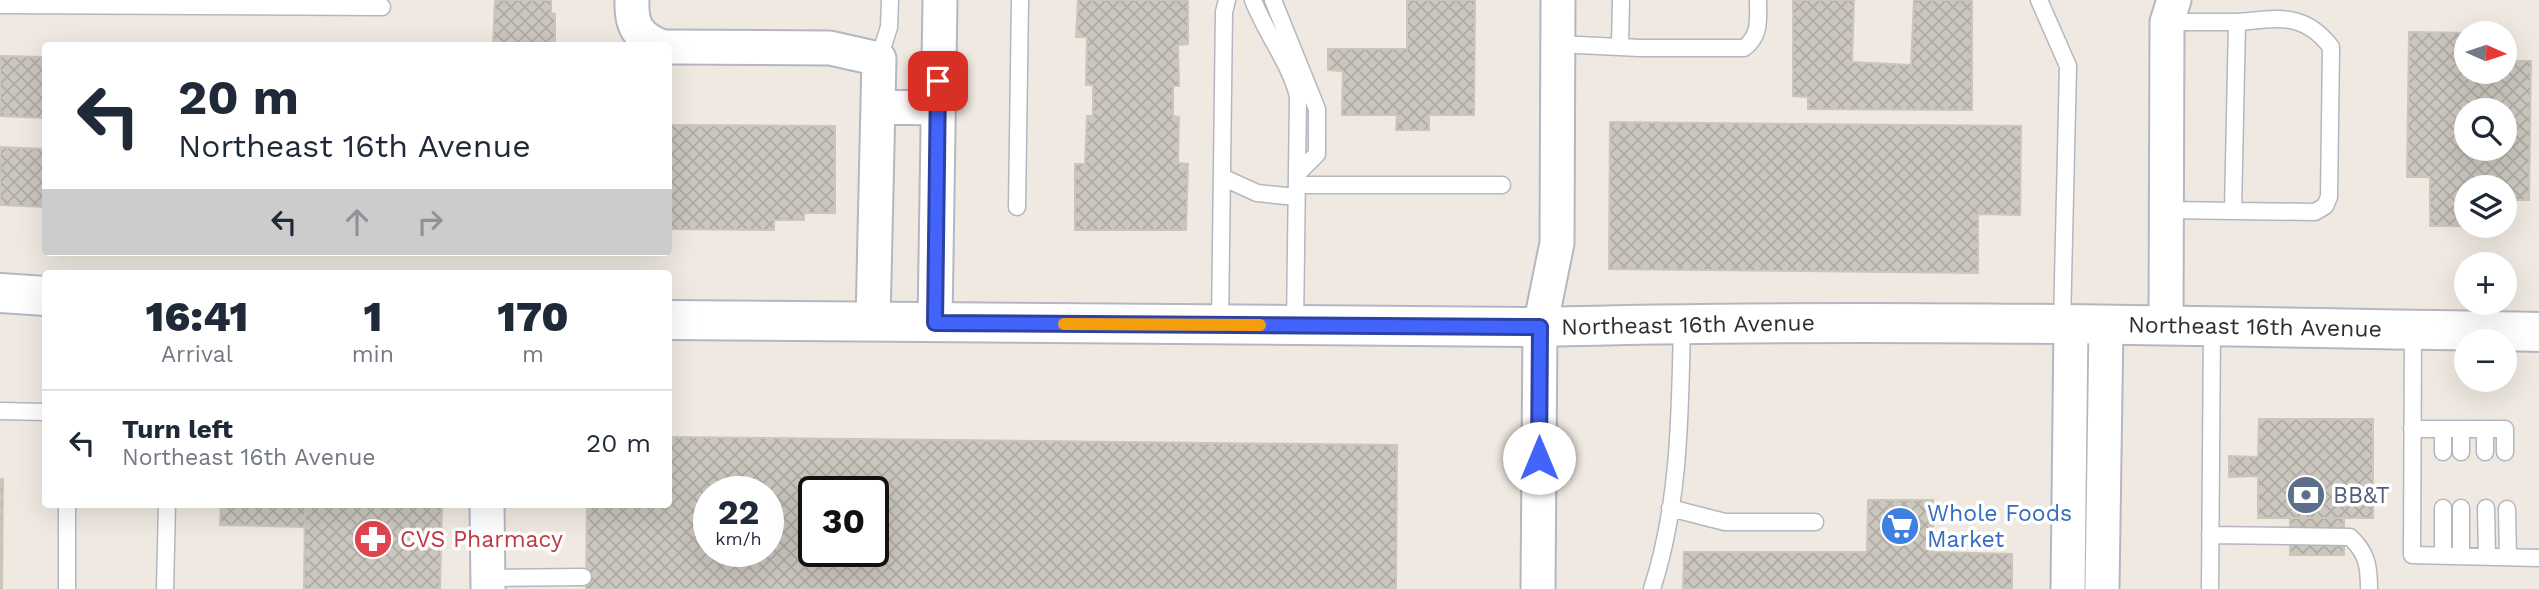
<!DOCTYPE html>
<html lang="en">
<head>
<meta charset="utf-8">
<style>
	:root { --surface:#fff; --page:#f2f2f3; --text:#1f2937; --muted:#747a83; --line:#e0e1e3 }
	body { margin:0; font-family:"Work Sans",sans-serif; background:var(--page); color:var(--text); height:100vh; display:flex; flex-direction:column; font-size:26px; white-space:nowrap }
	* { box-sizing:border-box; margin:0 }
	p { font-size:23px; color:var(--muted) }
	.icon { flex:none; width:38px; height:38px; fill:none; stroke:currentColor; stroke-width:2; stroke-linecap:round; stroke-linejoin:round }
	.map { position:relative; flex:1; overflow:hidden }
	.drawer { position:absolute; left:42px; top:270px; width:630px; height:238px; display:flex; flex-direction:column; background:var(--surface); border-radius:7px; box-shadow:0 7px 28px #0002 }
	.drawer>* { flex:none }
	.top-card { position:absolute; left:42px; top:42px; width:630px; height:214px; border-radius:7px; box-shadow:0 7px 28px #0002; background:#fff; color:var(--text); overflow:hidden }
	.needle { width:46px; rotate:93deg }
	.fabs { position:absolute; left:2454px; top:21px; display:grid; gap:14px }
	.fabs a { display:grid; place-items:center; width:63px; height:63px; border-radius:50%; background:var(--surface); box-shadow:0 7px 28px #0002; font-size:35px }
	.speed { position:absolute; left:693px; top:476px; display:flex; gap:14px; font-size:35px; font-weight:700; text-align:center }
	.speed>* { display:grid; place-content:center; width:91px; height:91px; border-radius:50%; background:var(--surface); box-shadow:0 7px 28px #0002; line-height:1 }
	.speed small { font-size:18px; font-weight:400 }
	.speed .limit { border:4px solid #111; border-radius:10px; background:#fff; color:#111 }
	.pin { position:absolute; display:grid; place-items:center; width:60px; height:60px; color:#fff; margin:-30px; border-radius:14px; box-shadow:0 4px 10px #0006 }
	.me { position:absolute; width:77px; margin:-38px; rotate:0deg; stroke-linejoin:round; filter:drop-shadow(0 0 5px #0008) }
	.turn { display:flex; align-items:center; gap:24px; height:147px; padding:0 21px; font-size:32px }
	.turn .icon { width:91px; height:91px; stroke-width:2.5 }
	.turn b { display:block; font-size:49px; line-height:60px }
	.lanes { display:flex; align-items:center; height:66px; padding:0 21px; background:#0003; justify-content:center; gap:35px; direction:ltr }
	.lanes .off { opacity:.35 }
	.eta { display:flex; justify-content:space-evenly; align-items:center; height:119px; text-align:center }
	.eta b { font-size:42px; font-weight:800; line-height:49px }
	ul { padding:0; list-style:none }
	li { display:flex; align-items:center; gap:21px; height:105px; padding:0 21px; border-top:2px solid var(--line) }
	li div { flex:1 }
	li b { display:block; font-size:26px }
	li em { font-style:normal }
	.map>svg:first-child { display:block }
	.building { fill:url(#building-cross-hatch); stroke:#cbc5ba; stroke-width:2; fill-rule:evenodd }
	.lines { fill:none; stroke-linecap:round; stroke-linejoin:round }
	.service-casing { stroke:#b4b7c1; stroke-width:19 }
	.minor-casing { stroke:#b4b7c1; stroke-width:37 }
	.tertiary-casing { stroke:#b4b7c1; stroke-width:42 }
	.service { stroke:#fff; stroke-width:16 }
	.minor { stroke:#fff; stroke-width:33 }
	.tertiary { stroke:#fff; stroke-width:38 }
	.route-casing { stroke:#2b41a3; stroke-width:18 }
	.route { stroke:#4264fb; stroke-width:12 }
	.slow { stroke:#f59e0b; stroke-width:12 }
	.labels { text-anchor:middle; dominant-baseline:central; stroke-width:7; stroke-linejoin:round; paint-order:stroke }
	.street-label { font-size:23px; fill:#2e2e2e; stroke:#fff }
	.service-label { font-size:23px; fill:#4e5e75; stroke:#fff; text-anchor:start }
	.shop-label { font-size:23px; fill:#366cbe; stroke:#fff; text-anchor:start }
	.health-label { font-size:23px; fill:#be3a42; stroke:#fff; text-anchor:start }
</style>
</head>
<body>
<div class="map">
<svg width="2539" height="589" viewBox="0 0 2539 589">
	<defs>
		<pattern id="building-cross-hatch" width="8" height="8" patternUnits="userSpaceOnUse" patternTransform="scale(1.75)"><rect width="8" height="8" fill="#cbc7bf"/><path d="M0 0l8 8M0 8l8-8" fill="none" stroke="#afaba4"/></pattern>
	</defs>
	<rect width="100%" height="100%" fill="#efe9e1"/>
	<path class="building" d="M495 0H551V13L555 14V46H487L493 45Z
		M1078 0H1188V44L1178 45 1179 86H1173V116L1179 117 1178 163 1188 164 1186 230H1075V164H1085L1087 116H1093V85H1086L1087 37H1076Z
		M1407 0H1475L1474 115H1429V130H1396L1397 115H1342L1343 71 1328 70V49H1407Z
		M1793 0H1854L1852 62 1911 65 1914 0H1972V110L1808 109V97L1793 96Z
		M2409 32 2478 33H2466V72H2504V61H2531L2529 200H2504V187H2466V226H2478H2430V177H2407ZM2466 110H2504V149H2466Z
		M0 56 46 57V118L0 116Z
		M1610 122 2021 126 2020 215 1978 214V273L1609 269Z
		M668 125 835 126V213H804V220H774V230L668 229Z
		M0 147 46 149V207L0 205Z
		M2259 419H2373V518H2258V476L2229 477V456L2258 457Z
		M668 437 1397 445 1396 589H586L587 504H668ZM709 492H768V551H709ZM814 492H873V551H814Z
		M0 479H3L2 589H0Z
		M1868 500H1933V552L2012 554V589H1683L1684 552H1867Z
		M221 504H305V527L220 525Z
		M305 504H442L440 589H304Z
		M2290 518H2344V555H2290Z"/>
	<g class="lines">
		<g class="service-casing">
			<path id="service" d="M1253 0C1265 32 1290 63 1298 96L1295 326
				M1273 0 1317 109V154L1297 174
				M2039 0 2068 66 2062 324
				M0 5 382 7
				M2167 22H2237
				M1557 44 1640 48H1744C1761 35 1758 19 1758 0
				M1620 45 1621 0
				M879 59 889 27 890 0
				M1222 177 1257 193 1296 197
				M1297 185H1502
				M1017 207 1020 0
				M2167 210 2315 212 2325 206 2329 197 2331 47C2303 11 2278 19 2237 22L2233 211
				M1220 325 1224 12 1227 0
				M2413 330 2412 555 2539 558
				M0 411 46 412
				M2412 429H2505V452
				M2443 429V452
				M2461 429V452
				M2485 429V452
				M1670 508 1725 522H1815
				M2486 508 2487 557
				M2507 509 2508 557
				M2210 535 2350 537C2367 553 2369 566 2369 589
				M2443 556V508
				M2461 556V508
				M488 578 583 577
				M67 589V504
				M165 589 167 504
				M1652 589C1680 503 1680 413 1682 323
				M2210 589 2212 327"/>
		</g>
		<g class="minor-casing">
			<path id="minor" d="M632 0C631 25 637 36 660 46
				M668 47 830 48 879 59 873 322
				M879 107 938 108
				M935 323 940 0
				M2166 326 2167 22 2174 0
				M487 504 488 589
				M1538 589 1540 327 1557 243 1558 0
				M2068 589 2071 325
				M2102 589 2106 325"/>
		</g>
		<g class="tertiary-casing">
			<path id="tertiary" d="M0 293 46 296
				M668 320 1540 327C1873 318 2206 326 2539 332"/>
		</g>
		<use href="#service" class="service"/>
		<use href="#minor" class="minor"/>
		<use href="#tertiary" class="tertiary"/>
	</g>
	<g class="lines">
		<g class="route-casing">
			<path id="route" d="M938 81 935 323 1540 327 1539 458"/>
		</g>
		<use href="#route" class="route"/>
		<path class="slow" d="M1064 324 1260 325"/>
	</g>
	<defs>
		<g id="bank-disc" transform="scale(2.0125)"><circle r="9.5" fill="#5c6f8a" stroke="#fff"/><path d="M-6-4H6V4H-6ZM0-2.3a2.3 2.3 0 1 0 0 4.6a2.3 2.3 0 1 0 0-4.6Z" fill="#fff"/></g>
		<g id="supermarket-disc" transform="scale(2.0125)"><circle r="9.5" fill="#3f7fe0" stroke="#fff"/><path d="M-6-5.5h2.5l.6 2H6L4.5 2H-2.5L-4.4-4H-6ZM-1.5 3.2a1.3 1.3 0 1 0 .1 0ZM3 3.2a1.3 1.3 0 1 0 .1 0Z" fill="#fff"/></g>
		<g id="pharmacy-disc" transform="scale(2.0125)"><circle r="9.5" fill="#e0444e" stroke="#fff"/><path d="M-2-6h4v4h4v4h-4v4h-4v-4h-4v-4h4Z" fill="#fff"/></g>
	</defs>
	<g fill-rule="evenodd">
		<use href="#bank-disc" x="2306" y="495"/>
		<use href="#supermarket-disc" x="1900" y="526"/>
		<use href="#pharmacy-disc" x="373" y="539"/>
	</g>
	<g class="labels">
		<g class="street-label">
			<text transform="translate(1688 325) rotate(-1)">Northeast 16th Avenue</text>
			<text transform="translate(2255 327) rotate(1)">Northeast 16th Avenue</text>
		</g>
		<g class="service-label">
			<text x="2333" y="495">BB&amp;T</text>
		</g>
		<g class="shop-label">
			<text x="1927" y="513">Whole Foods<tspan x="1927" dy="26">Market</tspan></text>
		</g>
		<g class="health-label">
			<text x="400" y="539">CVS Pharmacy</text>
		</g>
	</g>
</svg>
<div class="fabs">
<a><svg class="needle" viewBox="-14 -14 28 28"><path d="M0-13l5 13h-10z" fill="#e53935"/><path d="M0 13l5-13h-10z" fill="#747a83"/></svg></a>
<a><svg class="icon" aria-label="search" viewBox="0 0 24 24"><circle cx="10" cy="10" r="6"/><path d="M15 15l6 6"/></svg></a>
<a><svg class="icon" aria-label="layers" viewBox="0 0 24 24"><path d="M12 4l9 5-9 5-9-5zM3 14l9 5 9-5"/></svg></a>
<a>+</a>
<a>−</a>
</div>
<div class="speed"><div>22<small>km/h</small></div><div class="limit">30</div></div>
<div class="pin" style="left:938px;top:81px;background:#d93025"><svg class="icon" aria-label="arrive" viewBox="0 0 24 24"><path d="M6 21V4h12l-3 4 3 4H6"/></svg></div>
<svg class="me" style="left:1539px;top:458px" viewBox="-20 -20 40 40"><circle r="19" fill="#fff"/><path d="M0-13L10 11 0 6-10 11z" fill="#4264fb"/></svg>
<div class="top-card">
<div class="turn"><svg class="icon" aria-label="left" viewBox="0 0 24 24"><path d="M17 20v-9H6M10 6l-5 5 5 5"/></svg><div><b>20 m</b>Northeast 16th Avenue</div></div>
<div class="lanes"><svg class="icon" aria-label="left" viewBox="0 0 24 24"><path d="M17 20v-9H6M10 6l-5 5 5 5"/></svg><svg class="icon off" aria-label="ahead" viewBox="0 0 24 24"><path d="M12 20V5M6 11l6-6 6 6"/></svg><svg class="icon off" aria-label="right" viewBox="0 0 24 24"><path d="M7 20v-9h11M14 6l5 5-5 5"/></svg></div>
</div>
<section class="drawer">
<div class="eta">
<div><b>16:41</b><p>Arrival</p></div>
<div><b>1</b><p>min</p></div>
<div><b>170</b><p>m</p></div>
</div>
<ul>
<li><svg class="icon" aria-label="left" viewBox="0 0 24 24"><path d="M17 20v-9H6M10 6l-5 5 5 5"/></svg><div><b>Turn left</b><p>Northeast 16th Avenue</p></div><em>20 m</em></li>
</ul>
</section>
</div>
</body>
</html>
